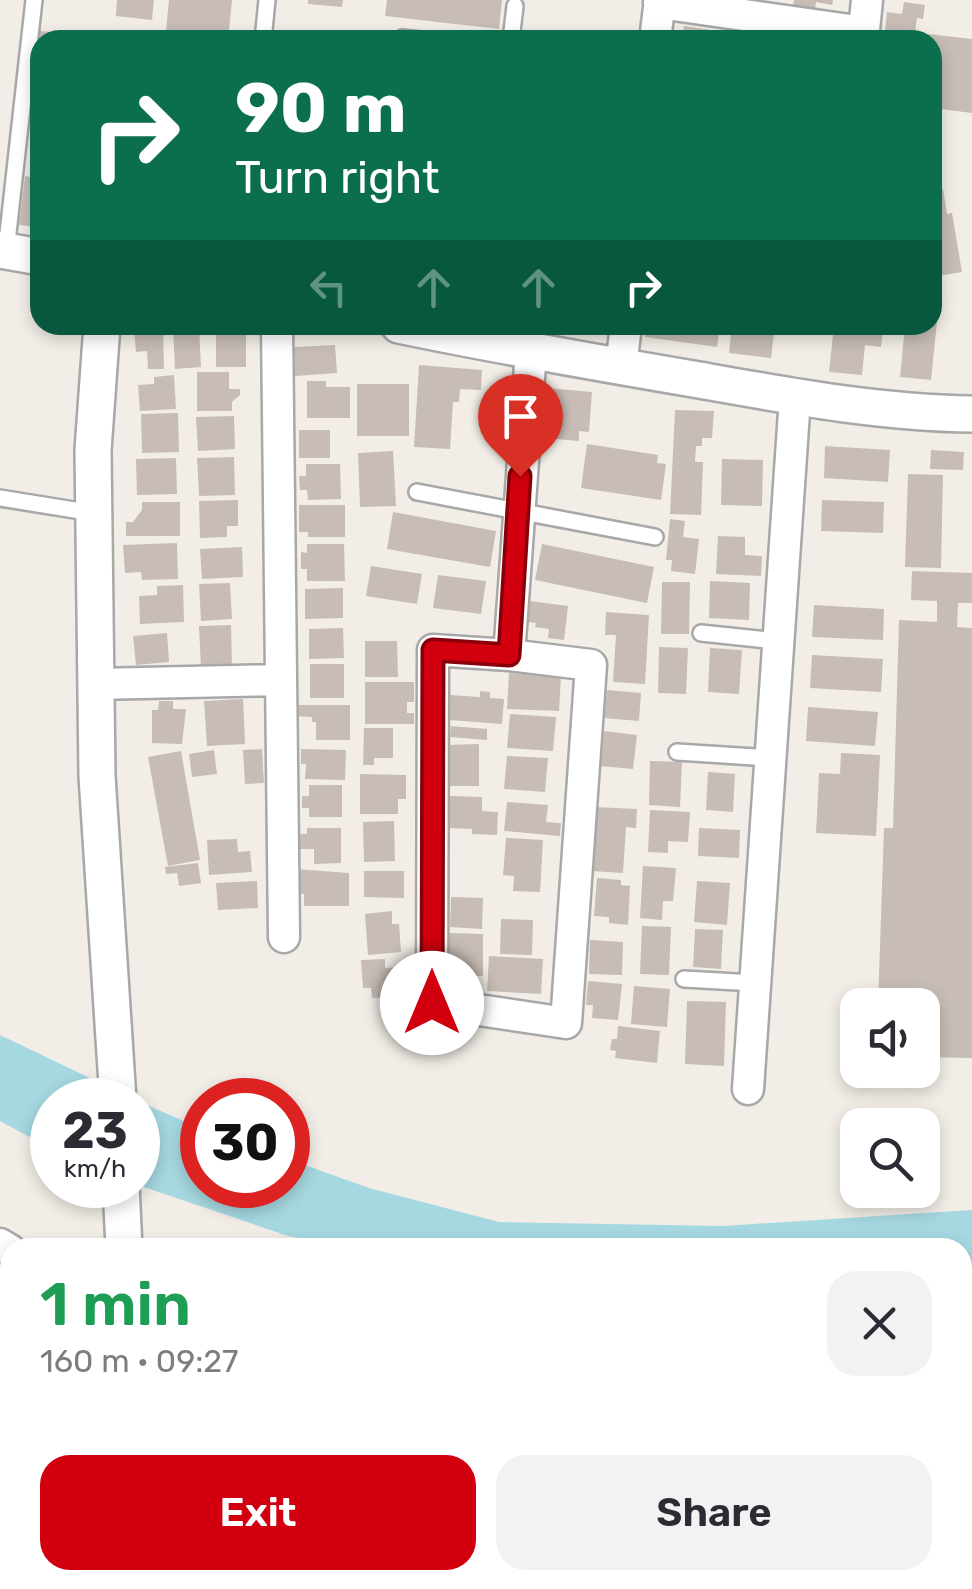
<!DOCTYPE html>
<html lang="en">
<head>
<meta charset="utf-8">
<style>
	:root { --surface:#fff; --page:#f2f2f3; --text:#2b2b33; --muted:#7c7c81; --accent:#d2000e }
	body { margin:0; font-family:Rubik,sans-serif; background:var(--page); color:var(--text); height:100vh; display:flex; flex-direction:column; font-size:38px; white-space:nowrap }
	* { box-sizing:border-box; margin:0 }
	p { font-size:32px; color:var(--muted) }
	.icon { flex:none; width:55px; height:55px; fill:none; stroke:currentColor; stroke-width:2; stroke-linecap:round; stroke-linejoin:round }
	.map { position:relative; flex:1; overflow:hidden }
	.sheet { position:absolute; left:0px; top:1238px; width:972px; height:352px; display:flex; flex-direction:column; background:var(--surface); border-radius:30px 30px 0 0; box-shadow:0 5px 15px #0003 }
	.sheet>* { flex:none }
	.top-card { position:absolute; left:30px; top:30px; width:912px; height:305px; border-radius:30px; box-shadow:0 5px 15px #0003; background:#0b6e4f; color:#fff; overflow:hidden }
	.tools { position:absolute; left:840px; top:988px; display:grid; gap:20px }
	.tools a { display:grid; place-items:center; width:100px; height:100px; border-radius:20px; background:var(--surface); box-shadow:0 5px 15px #0003; font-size:50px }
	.speed { position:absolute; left:30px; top:1078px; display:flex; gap:20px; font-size:50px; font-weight:700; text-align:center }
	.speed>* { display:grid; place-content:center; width:130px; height:130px; border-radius:50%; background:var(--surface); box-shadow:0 5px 15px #0003; line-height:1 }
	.speed small { font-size:25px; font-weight:400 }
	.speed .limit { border:15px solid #d22; background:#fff; color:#111 }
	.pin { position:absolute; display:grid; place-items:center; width:85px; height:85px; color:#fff; margin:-102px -42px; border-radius:50% 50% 50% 0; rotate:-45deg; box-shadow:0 0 10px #0007 }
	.pin .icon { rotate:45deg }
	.me { position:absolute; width:110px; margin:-55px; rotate:0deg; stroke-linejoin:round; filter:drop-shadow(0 0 8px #0008) }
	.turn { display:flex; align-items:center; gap:35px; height:210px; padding:0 40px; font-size:45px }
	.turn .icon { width:130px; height:130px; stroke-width:2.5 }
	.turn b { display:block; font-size:70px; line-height:85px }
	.lanes { display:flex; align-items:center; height:95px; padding:0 40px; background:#0003; justify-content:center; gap:50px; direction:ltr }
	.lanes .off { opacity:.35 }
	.round { display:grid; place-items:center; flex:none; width:105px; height:105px; border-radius:30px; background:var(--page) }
	.headline { display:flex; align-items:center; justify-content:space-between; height:170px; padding:0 40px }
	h1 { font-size:60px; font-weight:600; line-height:75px; color:#1e9e55 }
	.action { display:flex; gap:20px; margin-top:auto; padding:20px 40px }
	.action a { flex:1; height:115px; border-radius:30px; background:var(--accent); color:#fff; font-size:40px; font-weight:600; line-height:115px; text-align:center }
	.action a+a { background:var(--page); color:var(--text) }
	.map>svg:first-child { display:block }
	.water { fill:#a6d8e1 }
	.building { fill:#c7bdb6 }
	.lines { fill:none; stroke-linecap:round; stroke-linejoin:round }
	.service-casing { stroke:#a8a8a8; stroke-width:20 }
	.minor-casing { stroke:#a8a8a8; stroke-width:35 }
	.tertiary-casing { stroke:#a8a8a8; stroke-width:40 }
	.service { stroke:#fff; stroke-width:15 }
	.minor { stroke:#fff; stroke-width:30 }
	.tertiary { stroke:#fff; stroke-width:35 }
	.route-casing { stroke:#880009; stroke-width:25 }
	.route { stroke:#d2000e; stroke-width:18 }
</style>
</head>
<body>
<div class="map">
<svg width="972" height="1589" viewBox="0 0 972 1589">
	<rect width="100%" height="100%" fill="#f2eee7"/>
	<path class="water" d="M0 1035 136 1100H52V1149L0 1121Z
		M138 1101 202 1129V1185H288V1159L369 1188 499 1222 723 1226 972 1210V1285L963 1286 962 1248H345L288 1236 138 1185Z"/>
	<path class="building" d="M117 0H154L152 20 116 16Z
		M169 0H232L228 40H165Z
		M308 0H343L342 7 308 4Z
		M387 0H502L499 29 385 16Z
		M794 0H833L832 5 816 2 815 10 793 6Z
		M904 2 925 5 923 19 917 18 914 40H884L887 12 902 14Z
		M684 26 725 32 724 40H682Z
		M40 31 97 36V40H39Z
		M928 34 972 39V113L932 108V40H927Z
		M25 176 38 178 40 227 19 225Z
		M943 189 947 214 952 213 962 272 932 277V191Z
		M932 321 937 322 931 380 900 377 905 325H932Z
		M163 325 164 369H148L147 351 136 352 134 326Z
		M646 325H720L717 347 645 337Z
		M732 325H775L771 358 729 353Z
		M834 325 883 328 881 347 865 345 862 375 829 372Z
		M199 326 201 367 175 369 173 327Z
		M216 329H246V367H216Z
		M335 345 337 373 295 376 294 347Z
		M419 365 482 370 481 390 460 389 459 402H453L450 449 414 447Z
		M197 372H229V389H240V395L232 402V411H197Z
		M174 375 176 409 140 411 138 385 154 384V377Z
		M307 381H326V387H350V418H307Z
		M357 384H409V436H357Z
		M548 388 592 392 589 432 579 431V441L544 438Z
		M675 410 714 411 712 438H702V446H696L695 462H703L701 515 670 514Z
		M178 413 179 452 142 453 141 414Z
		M234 416 235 449 198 451 196 417Z
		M299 430H330V458H299Z
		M587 444 658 455 657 463 666 464 661 500 581 488Z
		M825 446 890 450 888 482 824 478Z
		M931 450 964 452 963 470 930 469Z
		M393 451 396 506 360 507 358 453Z
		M234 457 235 495 199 496 197 458Z
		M176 458 177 494 137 495 136 459Z
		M722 459 763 460 762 506 721 505Z
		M306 464H340L341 499 308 500 307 490H300L299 476H306Z
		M908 474 943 475 941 568 905 567Z
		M238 500V526H227V537L200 538 199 501Z
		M822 500 884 502 883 533 821 531Z
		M142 502H180V536H126V522H133L142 510Z
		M299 505H345V537H308V532H299Z
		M393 512 496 531 490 567 387 549Z
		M670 519 685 521 683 537 699 539 695 574 671 571 672 560H666Z
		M718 536 745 537V555L762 556 761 576 716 574Z
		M177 543 178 579 142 580 141 572 125 573 123 545Z
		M307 544H344L345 581H307V569H301V552L307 553Z
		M542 544 654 567 647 603 535 580Z
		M242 547 243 577 202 579 200 549Z
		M371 566 422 574 417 604 366 596Z
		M912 571 972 573V603H958L957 627 972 628V1058L922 1057V1005H878L884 828H893L899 620 937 622V601L911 600Z
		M438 575 486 581 481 614 433 608Z
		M710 581 750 583 749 620 709 618Z
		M662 582H690L689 634H661Z
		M230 583 232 619 201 621 199 584Z
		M183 585 184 622 140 624 139 596 157 595V586Z
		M343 588V618L305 619V589Z
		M530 601 568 606 564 640 548 638 549 629 535 627 536 623 528 622Z
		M814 605 884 609 883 640 812 637Z
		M606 612 649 615 645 684 613 682 616 635H605Z
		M231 625 232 667 201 668 199 626Z
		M343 628 344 658 309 659V629Z
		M167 633 169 662 136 665 133 636Z
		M365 641H397L398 677H365Z
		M659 647 688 648 686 694 658 693Z
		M710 648 742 650 739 694 708 692Z
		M812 655 883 659 881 692 810 688Z
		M310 664H344V698H310Z
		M509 673 561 676 559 711 507 709Z
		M365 682H414V702H407V713H414V724H365Z
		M607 690 641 693 639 721 604 718Z
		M480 691 490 692V698L504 699 502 724 449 720 450 695 480 697Z
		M243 699 245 744 207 746 204 701Z
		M159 701H173V709H186L182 744 152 743V710H158Z
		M295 705H350V740H316V722H312V717L294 716Z
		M808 707 878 712 875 746 806 741Z
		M510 714 556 717 553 751 507 748Z
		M451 726 487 729V740L450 737Z
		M364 728H393V758H374V765H363Z
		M604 731 637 735 633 769 600 766Z
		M479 744V786H448V745Z
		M262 749 264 783 245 784 243 750Z
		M301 749 346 750 345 780 305 779 306 764H301Z
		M214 750 217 774 192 777 189 754Z
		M181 751 200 860 168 866 148 757Z
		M841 753 880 755 876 836 816 833 819 773 840 774Z
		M507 756 548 758 545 792 504 789Z
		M650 761 682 762 680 807 649 805Z
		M708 772 735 774 733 812 706 810Z
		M360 774 406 775V799H398V814H360Z
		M309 785H342V817H309V808H302V796H309Z
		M448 796 482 797V811L498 812 497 835 472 834V829L447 828Z
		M507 802 548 805 546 822 561 823 560 836 504 831Z
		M595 807 637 809 636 828 626 827 623 873 591 871Z
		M650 810 690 812 688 842 668 841V853L648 852Z
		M394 821 395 861 364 862 363 822Z
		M307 828H341V863L314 864V849H298V834H307Z
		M699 828 740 830 739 858 698 856Z
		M506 838 543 840 540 892 513 891 514 876 503 875Z
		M237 839 238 852 250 851 252 872 209 875 207 840Z
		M198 863 201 883 179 886 177 873 166 874 165 867Z
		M643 866 676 868 673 901H663L662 920 640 918Z
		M296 869 349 873V906H304V894H300V882H296Z
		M364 871H404V898L364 897Z
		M597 878 621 880V885L630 886 628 925 609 923V917L594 916Z
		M257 881 258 908 218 910 216 883Z
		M697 881 730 883 727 925 694 922Z
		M451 897 483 898 482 929 450 927Z
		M392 911V924H399L401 952 368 955 365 914Z
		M501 919 533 920 532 955 500 954Z
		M642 926 671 927 669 975 640 974Z
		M695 929 723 930 721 969 693 967Z
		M448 933 483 934V976H448Z
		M590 940 623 942 622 975 589 974Z
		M489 956 543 959 541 994 487 991Z
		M385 959V968L401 967 403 996 372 998 371 988H363L361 960Z
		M588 981 622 984 618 1020 592 1018 593 1005H586Z
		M634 986 670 989 667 1027 631 1024Z
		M687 1001 726 1002 724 1066 685 1064Z
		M618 1026 660 1031 657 1063 615 1058 616 1051 610 1050 612 1039H617Z
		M0 1349H10V1414L0 1415Z
		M962 1470H972V1589H898V1580H962Z
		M443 1580H475L474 1587 443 1586Z
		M481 1580H510V1587H481Z
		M519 1580H544V1587H519Z
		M554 1580H582V1588H554Z
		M592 1580H618L617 1588 592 1587Z
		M626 1580H654V1589H626Z
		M663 1580H691V1589H663Z
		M696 1580H726V1589H696Z
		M733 1580H764V1589H733Z
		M770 1580H799L800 1589H770Z"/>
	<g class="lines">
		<g class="service-casing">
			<path id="service" d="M402 38 422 40
				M263 40 267 0
				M511 40 515 6
				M6 251 34 0
				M417 492 655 537
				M0 498 93 513
				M701 633 777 641
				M677 752 770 758
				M684 979 755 983"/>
		</g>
		<g class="minor-casing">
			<path id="minor" d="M659 3 864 32
				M655 40 660 0
				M863 40 867 0
				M277 325 284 937
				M621 367 626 325
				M433 650 509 655 591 665 566 1023 432 1003Z
				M509 655 531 351
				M95 684 281 680
				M748 1089 795 397
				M0 1244 10 1250
				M876 1589V1580"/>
		</g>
		<g class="tertiary-casing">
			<path id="tertiary" d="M0 250 40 257
				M102 325 93 450 97 776 118 1100
				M399 325C499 346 599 363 699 380 789 396 881 413 972 414
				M121 1185 124 1248
				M140 1580V1589"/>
		</g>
		<use href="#service" class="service"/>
		<use href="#minor" class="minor"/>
		<use href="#tertiary" class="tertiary"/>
	</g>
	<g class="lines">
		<g class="route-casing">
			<path id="route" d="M432 1003 433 650 509 655 520 476"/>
		</g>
		<use href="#route" class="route"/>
	</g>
</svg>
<div class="tools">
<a><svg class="icon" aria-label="sound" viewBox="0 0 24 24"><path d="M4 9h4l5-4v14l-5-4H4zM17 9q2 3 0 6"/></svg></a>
<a><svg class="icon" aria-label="search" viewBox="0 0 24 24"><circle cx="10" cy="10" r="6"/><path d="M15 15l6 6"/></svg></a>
</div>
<div class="speed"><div>23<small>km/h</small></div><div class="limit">30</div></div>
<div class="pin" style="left:520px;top:476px;background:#d93025"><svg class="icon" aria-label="arrive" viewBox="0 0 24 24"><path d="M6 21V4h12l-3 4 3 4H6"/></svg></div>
<svg class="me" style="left:432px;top:1003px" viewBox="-20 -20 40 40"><circle r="19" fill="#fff"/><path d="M0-13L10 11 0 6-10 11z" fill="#d2000e"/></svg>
<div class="top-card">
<div class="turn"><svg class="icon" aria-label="right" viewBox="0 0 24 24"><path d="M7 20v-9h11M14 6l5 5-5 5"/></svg><div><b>90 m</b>Turn right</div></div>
<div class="lanes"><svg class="icon off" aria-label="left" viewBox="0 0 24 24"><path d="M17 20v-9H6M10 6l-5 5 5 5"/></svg><svg class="icon off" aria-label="ahead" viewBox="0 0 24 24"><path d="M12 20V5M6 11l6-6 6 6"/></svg><svg class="icon off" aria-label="ahead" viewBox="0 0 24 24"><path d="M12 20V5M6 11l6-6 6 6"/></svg><svg class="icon" aria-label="right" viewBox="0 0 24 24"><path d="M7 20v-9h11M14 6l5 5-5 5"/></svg></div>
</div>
<section class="sheet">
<div class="headline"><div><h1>1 min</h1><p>160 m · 09:27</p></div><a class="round"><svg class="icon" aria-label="close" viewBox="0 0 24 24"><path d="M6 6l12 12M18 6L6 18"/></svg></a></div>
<div class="action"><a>Exit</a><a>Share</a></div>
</section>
</div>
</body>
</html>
